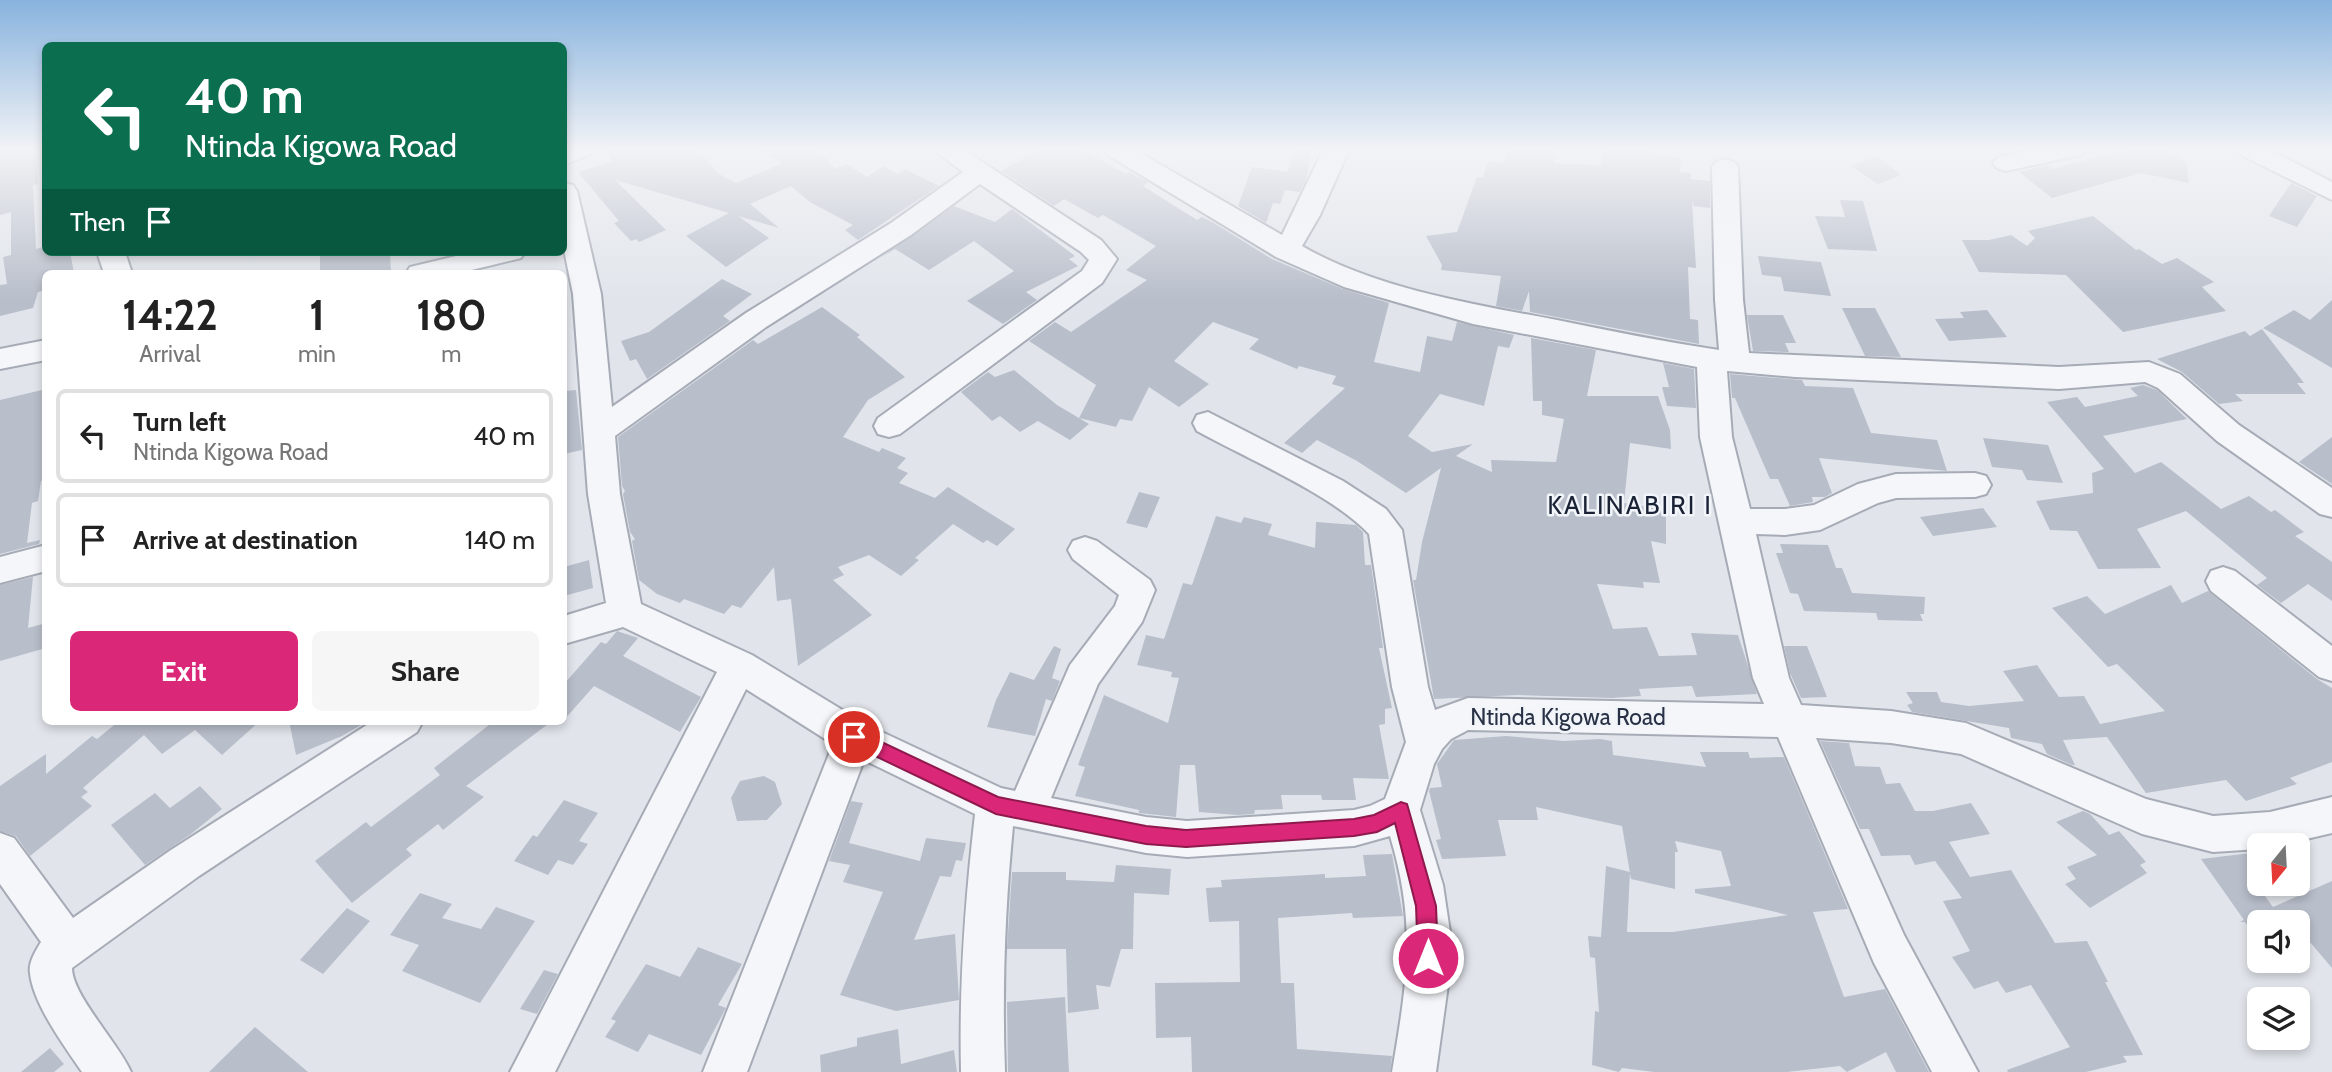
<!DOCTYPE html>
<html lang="en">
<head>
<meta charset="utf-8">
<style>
	:root { --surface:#fff; --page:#f6f6f6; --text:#222; --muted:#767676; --line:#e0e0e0; --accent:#db2777 }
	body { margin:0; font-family:Cabin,sans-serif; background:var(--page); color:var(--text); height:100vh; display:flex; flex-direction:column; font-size:26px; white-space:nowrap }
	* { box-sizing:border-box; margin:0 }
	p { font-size:23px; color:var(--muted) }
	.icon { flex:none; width:38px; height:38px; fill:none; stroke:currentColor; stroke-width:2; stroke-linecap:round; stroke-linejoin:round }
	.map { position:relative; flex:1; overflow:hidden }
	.details { position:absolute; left:42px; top:270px; width:525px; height:455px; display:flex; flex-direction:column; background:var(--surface); border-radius:10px; box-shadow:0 4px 10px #0003 }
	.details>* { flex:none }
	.guide { position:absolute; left:42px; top:42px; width:525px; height:214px; border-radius:10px; box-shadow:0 4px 10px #0003; background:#0b6e4f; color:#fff; overflow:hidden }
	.needle { width:46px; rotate:198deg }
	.fabs { position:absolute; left:2247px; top:833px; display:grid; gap:14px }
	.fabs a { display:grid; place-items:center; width:63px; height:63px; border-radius:10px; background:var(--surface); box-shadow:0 4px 10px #0003; font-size:35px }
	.pin { position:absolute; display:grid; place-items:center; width:60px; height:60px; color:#fff; margin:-30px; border:4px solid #fff; border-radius:50%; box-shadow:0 2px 7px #0007 }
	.me { position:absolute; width:77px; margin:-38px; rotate:0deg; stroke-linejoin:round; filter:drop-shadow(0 0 5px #0008) }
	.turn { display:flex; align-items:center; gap:24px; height:147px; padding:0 28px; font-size:32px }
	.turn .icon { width:91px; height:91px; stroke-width:2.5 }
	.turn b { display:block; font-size:49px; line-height:60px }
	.then { display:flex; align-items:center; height:66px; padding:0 28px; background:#0003; gap:14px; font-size:26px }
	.eta { display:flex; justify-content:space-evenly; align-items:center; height:119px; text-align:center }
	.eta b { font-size:42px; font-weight:700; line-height:49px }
	.primary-button { display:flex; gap:14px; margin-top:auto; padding:14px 28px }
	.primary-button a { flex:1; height:80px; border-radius:10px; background:var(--accent); color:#fff; font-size:28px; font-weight:700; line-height:80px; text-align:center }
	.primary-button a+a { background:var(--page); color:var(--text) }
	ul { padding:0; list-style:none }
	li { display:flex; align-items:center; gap:21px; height:94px; margin:0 14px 10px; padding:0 14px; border:4px solid var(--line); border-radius:10px }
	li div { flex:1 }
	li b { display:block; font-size:26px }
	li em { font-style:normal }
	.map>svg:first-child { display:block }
	.building { fill:#b8beca }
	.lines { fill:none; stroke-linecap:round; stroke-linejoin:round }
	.minor-casing { stroke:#a6abb6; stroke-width:4 }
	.minor { fill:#f5f6f9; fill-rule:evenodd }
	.route { fill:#db2777; stroke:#8e194d; stroke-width:2 }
	.labels { text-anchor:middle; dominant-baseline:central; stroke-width:5; stroke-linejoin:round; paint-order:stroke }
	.street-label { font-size:23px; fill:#283145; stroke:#f1f4f8 }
	.quarter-label { font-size:26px; letter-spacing:2px; fill:#1a2236; stroke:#f1f4f8 }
</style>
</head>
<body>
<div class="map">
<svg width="2332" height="1072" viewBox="0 0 2332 1072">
	<rect width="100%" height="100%" fill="#e1e5eb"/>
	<path class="building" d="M0 150H35L38 184 33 185 36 249 46 246V252H70L74 273H46V290L38 292 33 308 0 316V285L7 284 3 257 11 255V212L0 215Z
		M606 150H698L719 174 736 183 783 163 758 150H818L835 169 847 164 867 177 883 166 898 174 905 169 939 186 858 240 845 230 853 225 810 202 791 186 750 204 779 228 738 216 769 238 726 267 686 236 729 213 615 180 666 230 639 242 636 239 631 241 614 223 619 221 578 172 612 161Z
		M1038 150H1083L1126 174 1129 172 1144 180 1148 182 1143 186 1197 220 1202 217 1214 223 1272 259 1343 289 1389 303 1374 362 1420 372 1427 336 1452 341 1457 322 1514 335 1509 348 1498 346 1484 406 1440 394 1408 436 1432 452 1473 444 1456 456 1492 472 1491 460 1556 462 1564 419 1542 415V401H1533L1531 338 1596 350 1587 396H1658L1670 430 1671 449 1630 443 1624 503 1666 510V544L1651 541 1660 583 1643 582 1644 588 1597 584 1613 629 1647 627 1659 656 1697 655 1691 633 1738 635 1757 694 1696 697 1692 686 1639 689 1641 696 1612 698 1517 695 1434 699 1413 580H1416L1422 542 1441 468 1406 493 1357 461 1317 440 1302 453 1284 443 1345 388 1332 384 1336 376 1299 366 1297 369 1249 349 1259 339 1213 322 1174 361 1209 384 1179 407 1149 387 1132 421 1120 419 1116 427 1079 418 1096 385 1029 341 1055 322 1071 332 1147 280 1126 270 1156 246 1103 215 1098 218 1064 199 1054 206 1001 171Z
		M1293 150H1312L1306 180 1300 192 1285 190 1280 204 1273 203 1266 223 1238 206 1252 167 1288 172Z
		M1509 150H1558L1554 163 1601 165 1602 150H1646L1681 158 1680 172 1691 173V179L1710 181V208L1694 206 1692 201 1696 268 1688 267 1690 319 1698 320 1699 344 1530 312 1529 291 1522 311 1496 306 1501 276 1441 270 1442 265 1426 236 1457 232 1477 177H1483L1488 161 1504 164Z
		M2122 150H2169L2186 162 2189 183 2141 173 2052 198 2019 172 2047 165 2052 169Z
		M1877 156 1901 175 1878 184 1851 166Z
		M2291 183 2317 196 2297 227 2269 216Z
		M1840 200 1863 201 1877 251 1828 249 1815 216 1845 217Z
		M954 206 995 222 1012 209 1075 256 1069 259 1078 266 1026 292 1037 300 1003 324 967 301 1014 271 974 241 929 270 895 249 880 258Z
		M2093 216 2136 250 2139 249 2162 264 2177 258 2214 282 2202 287 2226 311 2123 332 2066 275 1979 272 1962 240H1989L2011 235 2027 246 2035 238 2028 231Z
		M320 252H390L391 273H320Z
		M1758 256 1821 262 1831 296 1784 291 1781 277 1762 275Z
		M722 279 752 294 723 316 730 321 647 379 636 359 630 361 621 341 649 332Z
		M2332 300V368L2263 328 2294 310 2310 320Z
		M822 307 860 335 857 337 905 377 868 400 843 437 879 452 882 448 906 458 897 468 908 473 899 483 935 498 948 487 1015 529 997 546 987 540 983 543 953 524 915 558 919 560 901 576 869 555 838 567 844 575 833 580 872 615 798 666 791 599 777 601 774 567 741 608 732 605 724 614 684 599 680 603 657 594 639 580 632 541 635 539 630 532 623 494 625 491 622 486 618 437 753 340 758 344Z
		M1842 308H1875L1901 357 1865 356Z
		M1987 310 2007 337 1949 341 1935 319 1964 318 1960 312Z
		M1747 315H1783L1796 343H1785L1789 352 1753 351Z
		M2262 329 2304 383H2297L2306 394H2235L2243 401 2219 404 2182 372 2157 359 2245 331 2250 336Z
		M1663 363 1694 369 1696 408 1667 406 1662 387H1669Z
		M1014 370 1057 405 1089 424 1070 440 1038 421 1020 432 1000 416 992 421 961 392 988 372 995 377Z
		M1730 374 1802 380 1805 386 1853 388 1871 433 1937 440 1947 471 1819 458 1832 493 1825 497H1812L1813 502 1790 506 1778 479H1770L1735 398H1732Z
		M2143 385 2157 390 2187 419 2103 436 2135 473 2161 462 2221 509 2249 496 2271 512 2275 510 2304 532 2295 536 2332 562V601L2308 584 2281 603 2257 585 2267 578 2186 511 2137 529 2161 568 2098 569 2077 531 2050 530 2036 501 2093 493 2092 473 2104 469 2047 402 2077 397 2085 407 2138 396 2130 388Z
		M46 389V480L41 481 38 501 32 503 27 543 40 540 39 544 0 554V400Z
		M576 390 582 450 564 454V391Z
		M2332 437V484L2299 462Z
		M1983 438 2048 445 2063 483 2027 480 2022 470 1992 467Z
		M1139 492 1160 497 1147 528 1126 523Z
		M1983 508 1997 527 1933 536 1920 517Z
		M1216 516 1241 523 1244 517 1272 524 1268 535 1315 548 1316 522 1356 525 1363 532 1365 565H1371L1383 648H1379L1392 708 1385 709V724L1379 725 1389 779 1353 778 1356 800H1322L1321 795H1281L1283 809 1255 810 1254 814 1237 815 1199 812 1195 765H1180L1176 817 1139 813V810L1075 796 1085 767 1078 765 1104 695 1168 723 1179 678 1171 677 1172 672 1137 665 1146 635 1164 639 1183 583 1192 585Z
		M1780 544 1828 545 1836 568H1842L1852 593 1925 597 1924 614H1920L1923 621 1878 620 1876 613 1804 611 1798 594 1790 593 1776 553H1783Z
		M589 560 593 588 564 596V567Z
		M33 577 28 628 46 623V648L0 661V585Z
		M2171 585 2182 603 2208 591 2317 679 2332 688V762L2290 778 2297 784 2246 801 2226 780 2146 793 2107 737 2063 740 2075 765H2072L2047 754 2042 744 2011 738 2009 728 1912 712 1907 705 1913 703 1906 692H1937L1941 702 1969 706 2024 701 2003 671 2037 665 2059 697 2084 696 2100 724 2165 711 2117 664 2108 667 2052 608 2087 596 2105 614Z
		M617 631 638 638 623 656 701 697 680 732 594 686 564 720V684L601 642 606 644Z
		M1054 646 1061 649 1052 678 1060 681 1052 701 1046 699 1035 736 987 727 996 700 1010 672 1034 680Z
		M1784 646H1807L1827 697 1801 698 1790 673Z
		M119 721H260L222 755 195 730 162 754 144 735 83 788 88 792 81 797 92 806 30 856 16 836 0 831V786L46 754V774L92 736 97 739Z
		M289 721H368L342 736 296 755Z
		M494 721H552L466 786 484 797 443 830 438 824 406 849 412 855 352 903 315 861 366 822 371 827 440 775 434 768Z
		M1506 736 1564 741 1600 739 1612 741 1613 755 1706 767 1700 752H1748L1750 758 1784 757 1848 909 1813 912 1844 997 1885 989 1929 1072H1896L1886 1052 1847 1072 1840 1066 1787 1072H1654L1622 1068 1619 1072 1592 1065 1595 1011 1599 1012 1595 958 1590 957 1588 936 1601 937 1606 866 1630 872 1627 932H1673L1788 915 1695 893V889L1731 886 1721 851 1675 841 1678 852H1675V889L1631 879 1622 826 1536 807 1538 820H1498L1506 856 1442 859 1436 840 1441 839 1429 791 1430 788 1442 787 1437 764 1454 740Z
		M1820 741 1849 743 1855 766 1880 767 1886 784 1900 783 1915 811H1933L1971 803 1990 834 1949 842 1970 877 2011 870 2055 943 2087 941 2108 982H2105L2143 1055 2123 1056 2127 1062 2086 1072H2008L2007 1070 2070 1047 2031 985 2006 993 1998 981 1974 989 1952 957 1970 951 1943 901 1962 898 1935 861 1915 865 1910 855 1881 856 1869 829H1860Z
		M764 776 775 782 782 804 767 820 737 821 731 798 740 781Z
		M200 786 222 809 191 834 145 865 111 825 155 793 170 808Z
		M564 800 598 813 579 841 588 844 573 865 558 860 548 875 514 861 533 835 537 837Z
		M851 801 863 803 849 843 920 861 926 838 966 843 962 861 956 860 951 877 940 876 914 940 955 934 959 1000 896 1011 840 995 883 892 843 882 850 865 829 861Z
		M2083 811 2090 814 2109 835 2119 831 2146 862 2140 865 2147 873 2090 908 2065 884 2076 879 2067 867 2097 855 2056 822Z
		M2259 852V888L2273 907 2332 881V968L2298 928V922H2259V943L2245 922H2240L2244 920 2201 859Z
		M1392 854 1403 916 1353 918 1352 913 1278 918 1281 983H1294L1297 1049 1392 1056 1390 1072H1192L1191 1037 1156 1038 1155 983 1240 982 1239 921 1209 922 1206 888 1222 887 1221 880 1325 874V878L1366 876 1363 855Z
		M1116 865 1171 869 1169 895 1134 893 1133 949H1121L1110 987 1096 985 1099 1009 1068 1013 1066 949H1007L1012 872H1066V880L1114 882Z
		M420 893 452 904 442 918 481 929 496 907 535 921 480 1003 402 971 419 945 390 935Z
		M347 908 370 921 323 974 300 960Z
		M698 947 742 964 718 1005 726 1008 701 1055 649 1034 638 1052 605 1037 616 1021 611 1019 646 964 680 977Z
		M544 970 558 974 537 1014 520 1009Z
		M1065 997 1069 1072H1008L1007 1002Z
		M255 1027 308 1072H209Z
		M898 1029 901 1064 954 1050 957 1072H821L820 1055 857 1046V1038Z
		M50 1048 64 1064 54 1072H21Z"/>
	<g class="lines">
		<g class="minor-casing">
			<path id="minor" d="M564 150H592L588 155 564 165Z
				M934 150H964L1101 240 1117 259 1102 283 900 434 889 437 878 434 874 426 878 418 1082 271 1089 260 1081 252 980 184 911 235 766 327 615 436 620 494 641 604 752 655 867 725 1001 788 1015 791 1070 665 1115 606 1119 595 1073 559 1068 550 1073 541 1085 537 1097 541 1150 580 1155 590 1142 622 1098 684 1051 798 1146 817 1187 821 1354 810 1370 806 1385 799 1406 742 1392 687 1369 534C1333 495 1246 458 1197 431L1193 423 1197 415 1208 412 1343 481 1386 509 1402 530 1428 687 1435 710 1468 698 1764 704 1753 678 1700 437 1697 367 1473 324 1344 287 1276 257 1108 155 1104 150H1135L1282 235 1323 150H1349L1320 215 1302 246C1376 289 1473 304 1557 320 1611 331 1665 342 1719 350L1715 300 1712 167 1716 162 1725 159 1734 162 1738 167 1743 300 1749 353 2059 367 2149 362 2180 374 2239 425 2332 488V517L2320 514 2217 441 2158 388 2145 382 2059 389 1795 377 1727 371 1732 437 1750 509H1785L1814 505 1858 484 1896 474 1975 473 1986 476 1991 485 1986 494 1975 497 1896 498 1878 503 1820 530 1785 535 1756 534 1789 678 1801 705 1891 711 1966 723 2146 799 2213 816 2270 812 2332 797V833L2281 845H2259V849L2213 852 2142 834 1961 754 1891 743 1816 738 1904 935 1978 1072H1932L1874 963 1778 737 1468 730 1451 739 1442 749 1434 764 1420 810 1443 885 1450 932 1448 985 1436 1072H1392C1407 982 1417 926 1390 836L1354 846 1187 857 1146 853 1013 826C1005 909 1002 989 1005 1072H961C959 983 965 902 975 814L864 760 747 1072H703L833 744 746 689 555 1072H510L717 672 623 627 564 644V616L606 603 588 494 573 294 564 250V183L573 185 577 191 601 294 612 407 746 313 891 223 963 172Z
				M2033 150H2085L2081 155 2006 171 1997 168 1993 163 1997 158Z
				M2237 150H2270L2332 182V200L2241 155Z
				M97 252H125L132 273H104Z
				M473 252H525L521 258 459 273H406L410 267Z
				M46 340V360L0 369V349Z
				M46 545V571L0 583V557Z
				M2223 567 2235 571 2332 646V681L2319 677 2211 591 2206 581 2211 571Z
				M373 721H423L417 732 199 876 72 968C72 995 119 1044 131 1072H82C65 1047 33 1004 30 973 28 963 36 950 41 942L0 884V833L14 838 73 918 171 850Z"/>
		</g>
		<use href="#minor" class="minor"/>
	</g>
	<linearGradient id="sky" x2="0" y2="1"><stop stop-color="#88b3de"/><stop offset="0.5" stop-color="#f2f3f6"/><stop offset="1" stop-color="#f2f3f6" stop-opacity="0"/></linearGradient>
	<rect width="2332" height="300" fill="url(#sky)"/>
	<path class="route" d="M854 729 998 797 1146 826 1186 830 1354 819 1374 815 1401 802 1407 804 1436 906 1438 958 1435 965 1428 968 1421 965 1418 958 1416 906 1395 823 1377 832 1354 836 1186 847 1146 844 996 814 848 743 845 737 848 732Z"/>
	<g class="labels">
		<g class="street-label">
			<text x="1568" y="717">Ntinda Kigowa Road</text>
		</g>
		<g class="quarter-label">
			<text x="1630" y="505">KALINABIRI I</text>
		</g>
	</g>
</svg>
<div class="fabs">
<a><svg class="needle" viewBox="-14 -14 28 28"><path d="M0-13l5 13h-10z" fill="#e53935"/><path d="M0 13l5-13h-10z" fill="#767676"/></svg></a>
<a><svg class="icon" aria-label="sound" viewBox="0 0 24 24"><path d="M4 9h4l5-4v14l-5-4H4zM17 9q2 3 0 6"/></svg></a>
<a><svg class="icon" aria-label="layers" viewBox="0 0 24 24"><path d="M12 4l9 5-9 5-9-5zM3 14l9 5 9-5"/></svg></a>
</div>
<div class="pin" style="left:854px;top:737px;background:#d93025"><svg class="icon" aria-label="arrive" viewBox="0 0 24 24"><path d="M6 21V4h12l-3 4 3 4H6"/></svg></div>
<svg class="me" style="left:1428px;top:958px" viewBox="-20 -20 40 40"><circle r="17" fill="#db2777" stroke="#fff" stroke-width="3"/><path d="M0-11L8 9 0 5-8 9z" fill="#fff"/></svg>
<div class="guide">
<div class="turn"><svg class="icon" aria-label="left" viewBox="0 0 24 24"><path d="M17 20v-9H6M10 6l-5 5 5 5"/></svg><div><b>40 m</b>Ntinda Kigowa Road</div></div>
<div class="then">Then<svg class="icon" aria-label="arrive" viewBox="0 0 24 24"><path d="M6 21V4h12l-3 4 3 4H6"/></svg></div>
</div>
<section class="details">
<div class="eta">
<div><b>14:22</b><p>Arrival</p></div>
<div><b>1</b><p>min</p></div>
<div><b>180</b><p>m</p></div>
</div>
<ul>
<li><svg class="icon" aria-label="left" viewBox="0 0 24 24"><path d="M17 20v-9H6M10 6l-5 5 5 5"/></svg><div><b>Turn left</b><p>Ntinda Kigowa Road</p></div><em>40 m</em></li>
<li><svg class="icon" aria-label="arrive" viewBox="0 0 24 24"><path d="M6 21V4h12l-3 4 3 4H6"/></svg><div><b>Arrive at destination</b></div><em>140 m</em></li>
</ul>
<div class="primary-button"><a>Exit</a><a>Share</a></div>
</section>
</div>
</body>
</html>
